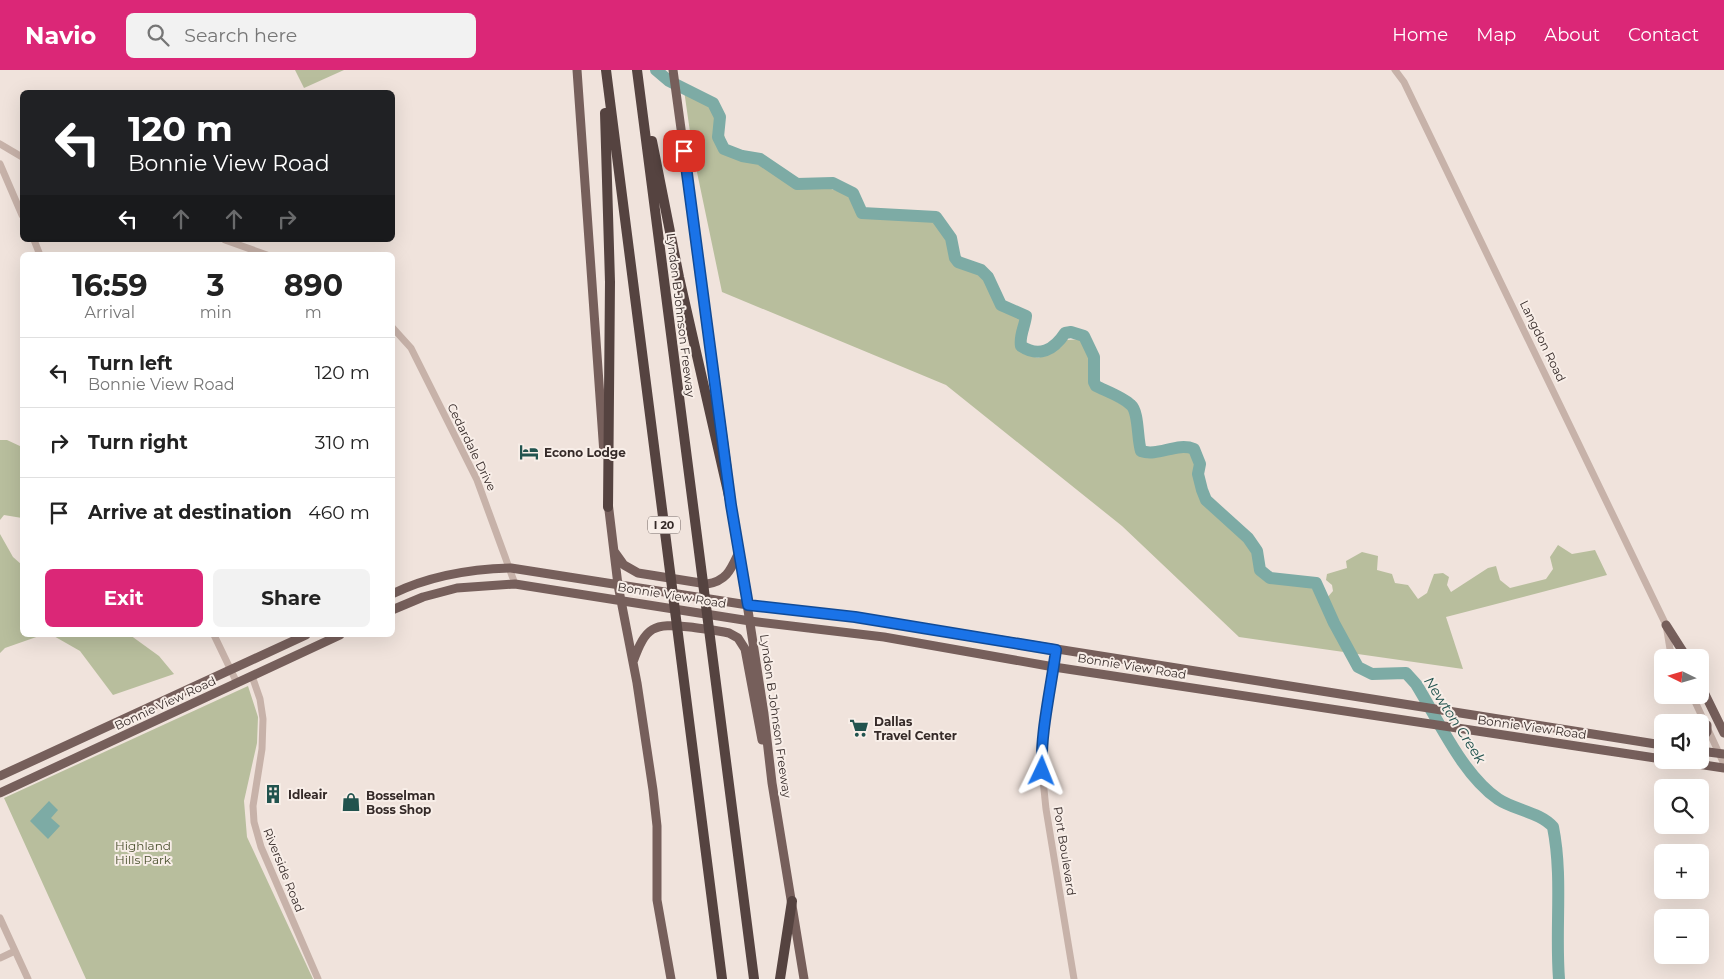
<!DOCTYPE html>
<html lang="en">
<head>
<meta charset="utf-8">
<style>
	:root { --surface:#fff; --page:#f2f2f2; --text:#222; --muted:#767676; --line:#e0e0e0; --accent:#db2777 }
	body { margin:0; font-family:Montserrat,sans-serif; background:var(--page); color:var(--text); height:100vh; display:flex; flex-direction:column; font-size:19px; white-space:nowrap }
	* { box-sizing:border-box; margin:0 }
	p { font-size:16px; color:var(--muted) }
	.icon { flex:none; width:28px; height:28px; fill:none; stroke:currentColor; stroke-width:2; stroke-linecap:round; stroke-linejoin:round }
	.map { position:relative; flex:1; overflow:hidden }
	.details { position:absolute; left:20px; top:182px; width:375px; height:385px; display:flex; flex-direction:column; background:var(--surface); border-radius:8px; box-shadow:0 5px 20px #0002 }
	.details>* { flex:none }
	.banner { position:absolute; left:20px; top:20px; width:375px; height:152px; border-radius:8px; box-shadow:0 5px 20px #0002; background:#202124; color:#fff; overflow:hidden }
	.needle { width:32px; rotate:275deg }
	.controls { position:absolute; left:1654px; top:579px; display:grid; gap:10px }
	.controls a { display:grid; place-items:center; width:55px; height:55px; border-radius:8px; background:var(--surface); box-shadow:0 5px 20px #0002; font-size:25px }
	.pin { position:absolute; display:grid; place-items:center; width:42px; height:42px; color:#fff; margin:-21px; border-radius:10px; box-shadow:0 2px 8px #0006 }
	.me { position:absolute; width:55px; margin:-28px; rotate:2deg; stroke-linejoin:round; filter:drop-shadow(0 0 4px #0008) }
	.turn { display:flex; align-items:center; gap:18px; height:105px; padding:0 25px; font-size:22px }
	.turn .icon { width:65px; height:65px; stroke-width:2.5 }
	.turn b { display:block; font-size:35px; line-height:42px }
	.lanes { display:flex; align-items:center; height:48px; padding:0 25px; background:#0003; justify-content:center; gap:25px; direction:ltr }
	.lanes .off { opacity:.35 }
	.eta { display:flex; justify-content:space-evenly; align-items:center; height:85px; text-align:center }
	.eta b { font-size:30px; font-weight:700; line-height:35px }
	.button { display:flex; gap:10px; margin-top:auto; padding:10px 25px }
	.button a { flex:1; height:58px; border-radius:8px; background:var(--accent); color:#fff; font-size:20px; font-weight:700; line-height:58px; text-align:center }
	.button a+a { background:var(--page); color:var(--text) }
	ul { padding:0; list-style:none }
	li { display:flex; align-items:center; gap:15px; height:70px; padding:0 25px; border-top:1px solid var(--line) }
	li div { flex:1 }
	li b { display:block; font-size:19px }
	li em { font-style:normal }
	header { display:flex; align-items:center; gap:30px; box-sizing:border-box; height:70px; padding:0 25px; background:var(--accent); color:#fff }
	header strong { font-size:24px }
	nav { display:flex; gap:28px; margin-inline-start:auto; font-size:18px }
	.search { width:350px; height:45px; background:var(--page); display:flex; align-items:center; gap:12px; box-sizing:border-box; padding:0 18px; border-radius:8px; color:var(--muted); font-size:19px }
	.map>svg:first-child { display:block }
	.green { fill:#b8be9d }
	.water { fill:#7daba5 }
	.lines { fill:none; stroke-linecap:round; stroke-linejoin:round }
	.river { stroke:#7daba5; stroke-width:12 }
	.minor { stroke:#c7b2a9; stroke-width:7 }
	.major { stroke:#765f5b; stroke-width:9 }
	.highway { stroke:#554340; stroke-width:10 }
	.route-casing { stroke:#114b97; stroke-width:12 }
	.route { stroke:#1a73e8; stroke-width:9 }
	.labels { text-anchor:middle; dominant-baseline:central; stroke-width:4; stroke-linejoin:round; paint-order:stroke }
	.shield { fill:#f8eee8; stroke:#706562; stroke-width:1 }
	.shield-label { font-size:11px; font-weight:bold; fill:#352a28 }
	.street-label { font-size:12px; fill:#352a28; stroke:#f8eee8 }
	.poi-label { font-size:12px; font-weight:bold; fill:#352a28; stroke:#f8eee8; text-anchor:start }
	.park-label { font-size:12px; fill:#4a512e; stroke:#f8eee8 }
	.water-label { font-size:14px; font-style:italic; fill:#21534e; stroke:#f8eee8 }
</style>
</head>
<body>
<header>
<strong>Navio</strong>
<div class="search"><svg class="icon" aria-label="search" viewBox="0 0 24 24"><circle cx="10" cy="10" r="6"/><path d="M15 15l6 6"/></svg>Search here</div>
<nav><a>Home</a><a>Map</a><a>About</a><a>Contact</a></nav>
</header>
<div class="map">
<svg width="1724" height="909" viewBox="0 0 1724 909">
	<rect width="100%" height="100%" fill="#f0e3dc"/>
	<path class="green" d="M295 0H344L304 18Z
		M684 20 711 36 720 38 725 51 723 60 727 78 738 90 769 95 798 117 822 116 859 128 867 146 903 150 919 146 937 150 955 169 957 193 985 205 1000 238 1026 248 1029 259 1022 275 1026 284 1038 288 1060 278 1066 270 1085 269 1095 286 1097 320 1134 342 1141 343 1140 369 1150 387 1188 379 1199 385 1204 421 1210 430 1250 466 1259 479 1260 489 1265 498 1277 511 1313 513 1326 529 1333 521 1332 515 1326 510 1327 504 1347 498 1346 491 1362 482 1378 486 1377 500 1392 504 1395 513 1408 515 1418 529 1427 523 1434 504 1443 503 1449 507 1447 515 1451 522 1488 498 1496 496 1500 510 1510 518 1546 509 1553 499 1550 487 1558 475 1572 484 1595 480 1607 505 1446 547 1463 599 1239 567 1122 456 946 315 722 222 693 83Z
		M0 370H7L22 377V448L4 445 0 450Z
		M0 464 13 487 22 495V565H42L5 578 0 583Z
		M52 565H130L159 586 174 604 113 625 80 581Z
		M248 616 258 647 257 673 244 731 247 767 313 909H86L4 728Z"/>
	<path class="water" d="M49 731 58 740 51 748 60 756 48 769 30 751Z"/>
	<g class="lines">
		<path class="river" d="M656 0 669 11 713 33 720 47 718 67 724 79 742 86 760 89 797 114 833 113 853 123 862 143 936 147 951 168 955 188 958 192 981 200 988 207 1001 235 1026 246C1025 256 1019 266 1021 276 1039 288 1054 280 1065 263L1071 262 1084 266 1094 287V312L1096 316C1106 321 1123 327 1131 335 1139 342 1137 369 1141 381 1158 387 1177 372 1194 379L1200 394 1198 404 1202 420 1206 430 1248 468 1257 481 1260 500 1270 508 1316 513 1334 553 1358 597 1372 604 1406 603 1416 614C1439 651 1462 704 1498 729 1514 740 1540 742 1553 757 1563 807 1555 858 1559 909"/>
		<path class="minor" d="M1395 0 1404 12 1666 555 1670 579 1674 588
			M0 74 22 87
			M0 94 22 145
			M34 170 40 185
			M225 170 267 185
			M392 257 411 278 477 410 515 514
			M214 565 237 613
			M1054 597 1041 690 1046 739 1074 909
			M252 606 260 629 263 649 262 679 253 736 254 752 261 777 318 909
			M1692 625 1724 694
			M0 848 28 909
			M0 888 15 881"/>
		<path class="major" d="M577 0 604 384
			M673 0 727 397
			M731 430 764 644 772 713 804 909
			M608 432 618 515 637 613 653 720 657 756V830L671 909
			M614 481 624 495 638 503 707 514C727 511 731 499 739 482
			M392 524C429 506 470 499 511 498L748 535 855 547 1662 675
			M392 540 423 527 457 518 515 514 750 551 884 567 1054 597 1662 689
			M1666 555 1687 588
			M633 592C646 556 653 553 690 557 703 559 716 560 729 563L738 568 745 579 762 670
			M1700 614 1724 663
			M1700 672 1707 662V655
			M1700 681 1724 684
			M1671 690 1724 698
			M0 706 306 565
			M0 723 340 565"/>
		<path class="highway" d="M606 0 722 909
			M637 0 754 909
			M605 43 610 212 608 437
			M652 71 679 207 731 435
			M780 909 792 831"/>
	</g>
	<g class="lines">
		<g class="route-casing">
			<path id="route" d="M684 81 731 435 748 535 855 547 1056 580C1051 619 1040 663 1042 701"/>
		</g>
		<use href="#route" class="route"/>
	</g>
	<defs>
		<g id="hotel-bare" transform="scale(1.5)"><path d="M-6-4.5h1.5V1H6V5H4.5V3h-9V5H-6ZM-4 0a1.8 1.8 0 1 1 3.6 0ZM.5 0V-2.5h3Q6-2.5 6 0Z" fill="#21534e" stroke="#f8eee8" stroke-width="2.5" paint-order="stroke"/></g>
		<g id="supermarket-bare" transform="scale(1.5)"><path d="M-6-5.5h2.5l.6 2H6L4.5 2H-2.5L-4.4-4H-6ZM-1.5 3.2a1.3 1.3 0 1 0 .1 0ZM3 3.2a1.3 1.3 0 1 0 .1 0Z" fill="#21534e" stroke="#f8eee8" stroke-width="2.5" paint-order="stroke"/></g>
		<g id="building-bare" transform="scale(1.5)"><path d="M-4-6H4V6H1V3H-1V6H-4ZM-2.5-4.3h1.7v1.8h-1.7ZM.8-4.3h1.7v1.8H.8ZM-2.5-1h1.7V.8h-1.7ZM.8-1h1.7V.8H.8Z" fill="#21534e" stroke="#f8eee8" stroke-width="2.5" paint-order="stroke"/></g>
		<g id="shop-bare" transform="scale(1.5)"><path d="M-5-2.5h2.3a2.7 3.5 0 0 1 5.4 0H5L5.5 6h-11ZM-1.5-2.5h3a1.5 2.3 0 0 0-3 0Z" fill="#21534e" stroke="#f8eee8" stroke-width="2.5" paint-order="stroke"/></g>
	</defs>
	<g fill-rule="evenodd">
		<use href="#hotel-bare" x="529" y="382"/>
		<use href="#supermarket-bare" x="859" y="658"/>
		<use href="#building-bare" x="273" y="724"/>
		<use href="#shop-bare" x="351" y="732"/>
	</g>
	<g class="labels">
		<rect class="shield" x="648" y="446.5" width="32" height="17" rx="4"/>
		<g class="shield-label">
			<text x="664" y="455">I 20</text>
		</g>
		<g class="street-label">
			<text transform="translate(681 245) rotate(83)">Lyndon B Johnson Freeway</text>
			<text transform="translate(1543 271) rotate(64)">Langdon Road</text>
			<text transform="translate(472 377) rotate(64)">Cedardale Drive</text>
			<text transform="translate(672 525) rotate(9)">Bonnie View Road</text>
			<text transform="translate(1132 596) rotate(9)">Bonnie View Road</text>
			<text transform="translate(165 633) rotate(-25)">Bonnie View Road</text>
			<text transform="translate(776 646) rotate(82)">Lyndon B Johnson Freeway</text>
			<text transform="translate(1532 657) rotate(8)">Bonnie View Road</text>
			<text transform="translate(1065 781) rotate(81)">Port Boulevard</text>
			<text transform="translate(284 800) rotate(68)">Riverside Road</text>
		</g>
		<g class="poi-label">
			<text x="544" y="382">Econo Lodge</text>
			<text x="874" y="651">Dallas<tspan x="874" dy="14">Travel Center</tspan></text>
			<text x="288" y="724">Idleair</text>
			<text x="366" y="725">Bosselman<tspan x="366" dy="14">Boss Shop</tspan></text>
		</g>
		<g class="park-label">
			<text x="143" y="775">Highland<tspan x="143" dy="14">Hills Park</tspan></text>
		</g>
		<g class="water-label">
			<text transform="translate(1455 650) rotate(57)">Newton Creek</text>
		</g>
	</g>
</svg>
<div class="controls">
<a><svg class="needle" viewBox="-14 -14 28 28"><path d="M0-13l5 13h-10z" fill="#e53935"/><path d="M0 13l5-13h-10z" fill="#767676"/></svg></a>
<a><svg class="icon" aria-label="sound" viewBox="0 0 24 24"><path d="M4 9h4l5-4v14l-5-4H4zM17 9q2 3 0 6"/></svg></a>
<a><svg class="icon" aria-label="search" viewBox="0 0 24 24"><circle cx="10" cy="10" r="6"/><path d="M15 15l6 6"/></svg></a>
<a>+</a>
<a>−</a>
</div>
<div class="pin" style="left:684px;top:81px;background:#d93025"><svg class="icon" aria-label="arrive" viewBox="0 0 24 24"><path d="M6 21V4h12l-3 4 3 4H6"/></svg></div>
<svg class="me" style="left:1042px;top:701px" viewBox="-20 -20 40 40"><path d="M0-17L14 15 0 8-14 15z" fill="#1a73e8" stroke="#fff" stroke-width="4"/></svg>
<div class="banner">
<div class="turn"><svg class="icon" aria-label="left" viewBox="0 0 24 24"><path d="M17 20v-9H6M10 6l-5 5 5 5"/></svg><div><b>120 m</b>Bonnie View Road</div></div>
<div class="lanes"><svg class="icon" aria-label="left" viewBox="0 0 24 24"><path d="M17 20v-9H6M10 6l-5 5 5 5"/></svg><svg class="icon off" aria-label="ahead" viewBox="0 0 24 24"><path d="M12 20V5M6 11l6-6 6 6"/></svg><svg class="icon off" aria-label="ahead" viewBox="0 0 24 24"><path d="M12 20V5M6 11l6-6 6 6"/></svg><svg class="icon off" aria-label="right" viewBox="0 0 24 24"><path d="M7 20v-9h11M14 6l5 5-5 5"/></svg></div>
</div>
<section class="details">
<div class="eta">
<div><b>16:59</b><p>Arrival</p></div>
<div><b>3</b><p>min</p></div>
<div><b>890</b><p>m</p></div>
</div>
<ul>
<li><svg class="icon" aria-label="left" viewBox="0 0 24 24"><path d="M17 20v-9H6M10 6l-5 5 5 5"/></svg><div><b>Turn left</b><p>Bonnie View Road</p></div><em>120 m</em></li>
<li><svg class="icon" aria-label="right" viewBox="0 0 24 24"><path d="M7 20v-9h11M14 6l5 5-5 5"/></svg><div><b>Turn right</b></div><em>310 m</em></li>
<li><svg class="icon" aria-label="arrive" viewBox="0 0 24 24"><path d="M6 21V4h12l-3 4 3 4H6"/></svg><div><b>Arrive at destination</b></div><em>460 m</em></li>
</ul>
<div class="button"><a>Exit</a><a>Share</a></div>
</section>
</div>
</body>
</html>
